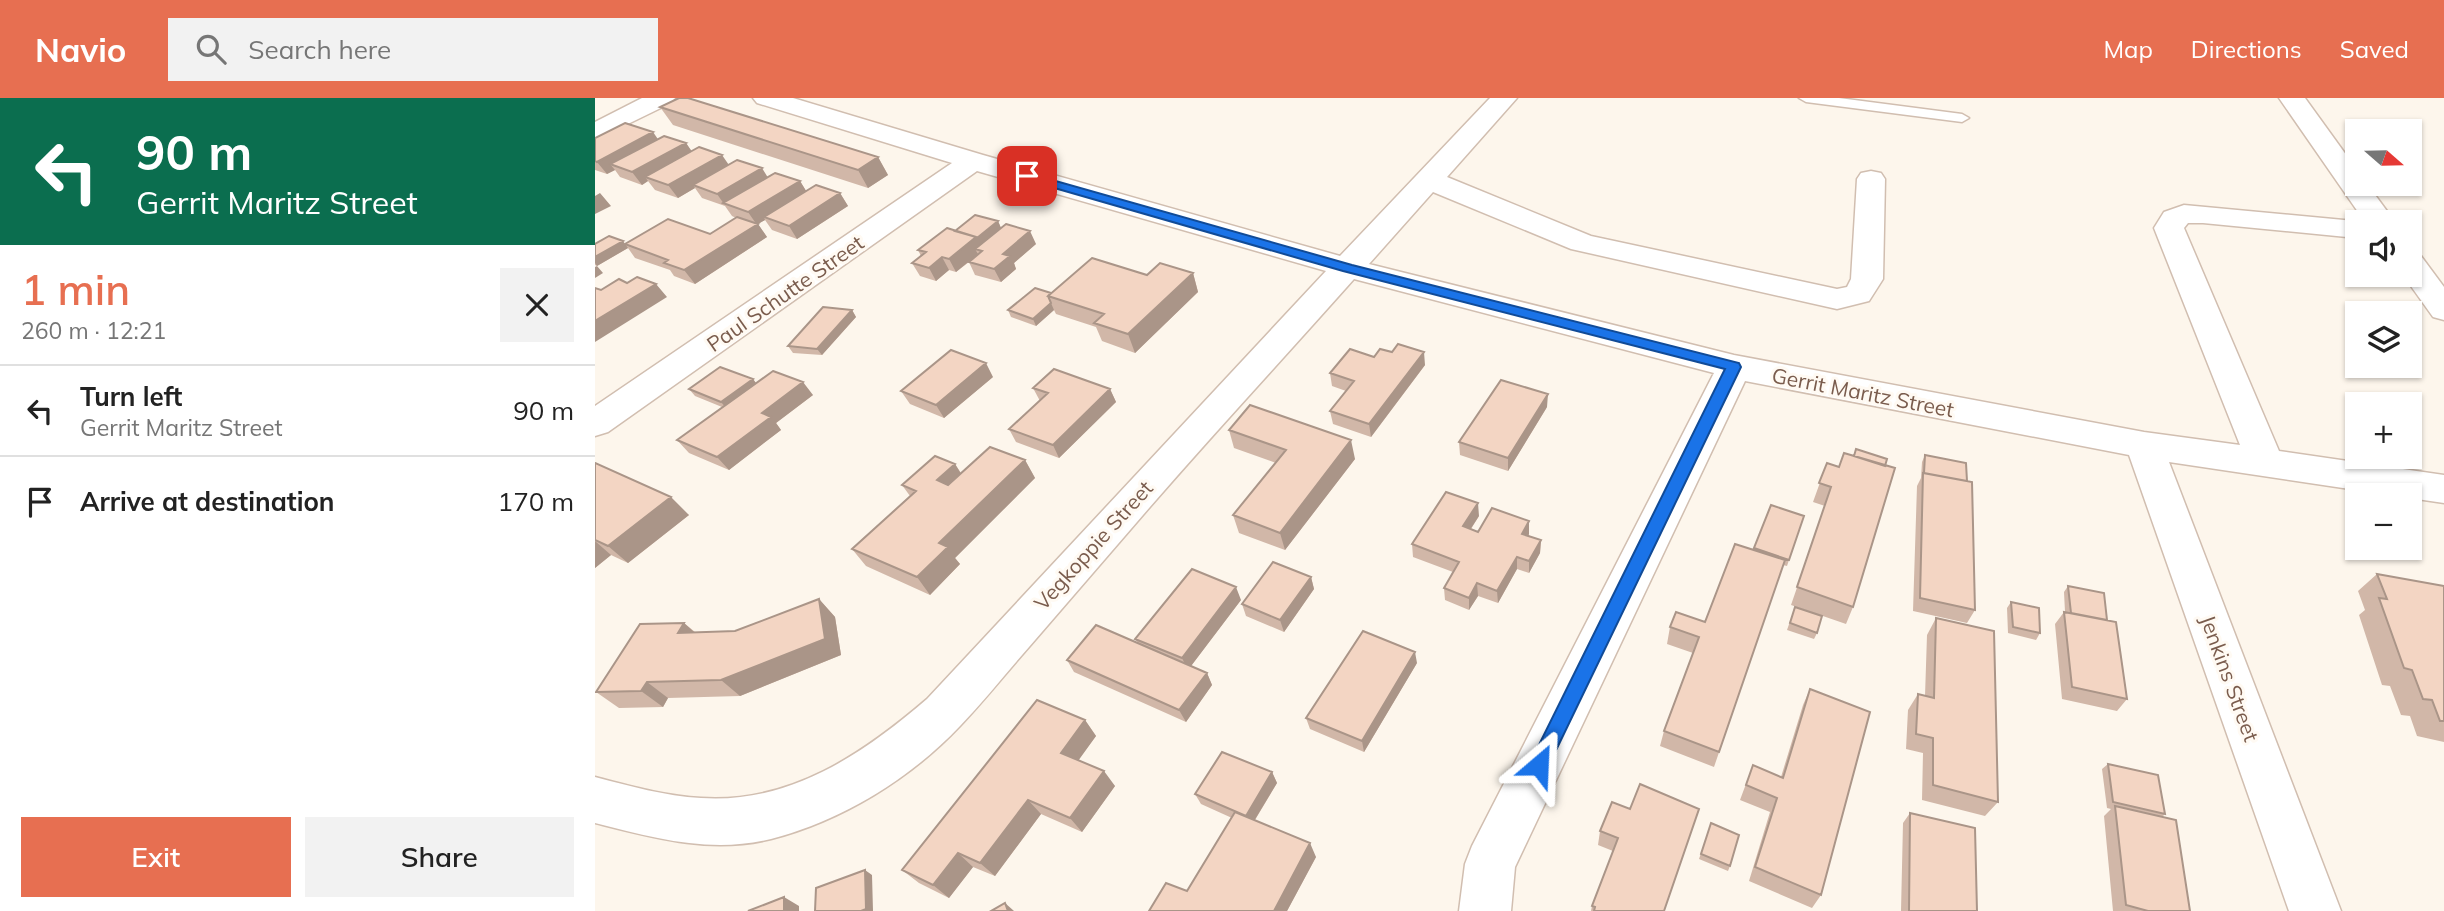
<!DOCTYPE html>
<html lang="en">
<head>
<meta charset="utf-8">
<style>
	:root { --surface:#fff; --page:#f2f2f2; --text:#222; --muted:#767676; --line:#e0e0e0; --accent:#e76f51 }
	body { margin:0; font-family:Mulish,sans-serif; background:var(--page); color:var(--text); height:100vh; display:flex; flex-direction:column; font-size:26px; white-space:nowrap }
	* { box-sizing:border-box; margin:0 }
	p { font-size:23px; color:var(--muted) }
	.icon { flex:none; width:38px; height:38px; fill:none; stroke:currentColor; stroke-width:2; stroke-linecap:round; stroke-linejoin:round }
	.map { position:relative; flex:1; overflow:hidden }
	.sheet { display:flex; flex-direction:column; background:var(--surface); width:595px }
	.sheet>* { flex:none }
	.guide { background:#0b6e4f; color:#fff; overflow:hidden }
	.needle { width:46px; rotate:110deg }
	.controls { position:absolute; left:1750px; top:21px; display:grid; gap:14px }
	.controls a { display:grid; place-items:center; width:77px; height:77px; border-radius:0px; background:var(--surface); box-shadow:0 2px 5px #0004; font-size:35px }
	.pin { position:absolute; display:grid; place-items:center; width:60px; height:60px; color:#fff; margin:-30px; border-radius:14px; box-shadow:0 4px 10px #0006 }
	.me { position:absolute; width:77px; margin:-38px; rotate:26deg; stroke-linejoin:round; filter:drop-shadow(0 0 5px #0008) }
	.turn { display:flex; align-items:center; gap:24px; height:147px; padding:0 21px; font-size:32px }
	.turn .icon { width:91px; height:91px; stroke-width:2.5 }
	.turn b { display:block; font-size:49px; line-height:60px }
	.round { display:grid; place-items:center; flex:none; width:74px; height:74px; border-radius:0px; background:var(--page) }
	.head { display:flex; align-items:center; justify-content:space-between; height:119px; padding:0 21px }
	h1 { font-size:42px; font-weight:600; line-height:52px; color:var(--accent) }
	.button { display:flex; gap:14px; margin-top:auto; padding:14px 21px }
	.button a { flex:1; height:80px; border-radius:0px; background:var(--accent); color:#fff; font-size:28px; font-weight:600; line-height:80px; text-align:center }
	.button a+a { background:var(--page); color:var(--text) }
	ul { padding:0; list-style:none }
	li { display:flex; align-items:center; gap:21px; height:91px; padding:0 21px; border-top:2px solid var(--line) }
	li div { flex:1 }
	li b { display:block; font-size:26px }
	li em { font-style:normal }
	header { display:flex; align-items:center; gap:42px; box-sizing:border-box; height:98px; padding:0 35px; background:var(--accent); color:#fff }
	header strong { font-size:33px }
	nav { display:flex; gap:38px; margin-inline-start:auto; font-size:24px }
	.search { width:490px; height:63px; background:var(--page); display:flex; align-items:center; gap:18px; box-sizing:border-box; padding:0 24px; border-radius:0px; color:var(--muted); font-size:26px }
	main { display:flex; flex:1; min-height:0 }
	.map>svg:first-child { display:block }
	.lines { fill:none; stroke-linecap:round; stroke-linejoin:round }
	.lane-casing { stroke:#d1beb0; stroke-width:3 }
	.street-casing { stroke:#d1beb0; stroke-width:3 }
	.lane { fill:#fff; fill-rule:evenodd }
	.street { fill:#fff; fill-rule:evenodd }
	.wall { fill:#d1b7a8 }
	.shaded-wall { fill:#aa9588 }
	.building { fill:#f3d5c3; stroke:#aa9588; stroke-width:2 }
	.route { fill:#1a73e8; stroke:#114b97; stroke-width:2 }
	.labels { text-anchor:middle; dominant-baseline:central; stroke-width:6; stroke-linejoin:round; paint-order:stroke }
	.street-label { font-size:21px; fill:#7a5c4d; stroke:#fffaf3 }
</style>
</head>
<body>
<header>
<strong>Navio</strong>
<div class="search"><svg class="icon" aria-label="search" viewBox="0 0 24 24"><circle cx="10" cy="10" r="6"/><path d="M15 15l6 6"/></svg>Search here</div>
<nav><a>Map</a><a>Directions</a><a>Saved</a></nav>
</header>
<main>
<section class="sheet">
<div class="guide">
<div class="turn"><svg class="icon" aria-label="left" viewBox="0 0 24 24"><path d="M17 20v-9H6M10 6l-5 5 5 5"/></svg><div><b>90 m</b>Gerrit Maritz Street</div></div>
</div>
<div class="head"><div><h1>1 min</h1><p>260 m · 12:21</p></div><a class="round"><svg class="icon" aria-label="close" viewBox="0 0 24 24"><path d="M6 6l12 12M18 6L6 18"/></svg></a></div>
<ul>
<li><svg class="icon" aria-label="left" viewBox="0 0 24 24"><path d="M17 20v-9H6M10 6l-5 5 5 5"/></svg><div><b>Turn left</b><p>Gerrit Maritz Street</p></div><em>90 m</em></li>
<li><svg class="icon" aria-label="arrive" viewBox="0 0 24 24"><path d="M6 21V4h12l-3 4 3 4H6"/></svg><div><b>Arrive at destination</b></div><em>170 m</em></li>
</ul>
<div class="button"><a>Exit</a><a>Share</a></div>
</section>
<div class="map">
<svg width="1849" height="813" viewBox="0 0 1849 813">
	<rect width="100%" height="100%" fill="#fdf6ec"/>
	<g class="lines">
		<g class="lane-casing">
			<path id="lane" d="M1204 0H1244L1367 16 1374 20 1367 24 1211 4Z"/>
		</g>
		<g class="street-casing">
			<path id="street" d="M47 0H80L76 5 0 42V24Z
				M158 0H198L388 57 745 158 895 0H922L852 79 996 138 1242 191 1252 189 1256 181 1262 81 1266 75 1276 73 1286 75 1290 81 1288 181 1274 203 1242 211 976 151 838 94 774 166 1139 257 1549 334 1645 347 1559 130 1569 114 1589 107 1770 124 1684 0H1710L1762 72V86H1772L1800 124H1762V140L1608 125H1593L1589 130 1684 353 1849 377V405L1815 400V397H1795L1574 364 1746 813H1694L1534 357 1150 283 920 769 916 813H864L870 766 877 748 1119 275 759 181C689 260 617 337 548 417 510 461 472 505 434 549 411 575 389 603 365 628 315 681 246 723 176 741 116 756 59 740 0 725V679C35 688 70 698 106 700 195 706 268 656 332 601L731 173 382 73 13 334 0 338V308L357 65 162 5Z
				M1815 156 1826 158 1849 189V222L1838 219 1808 177H1815Z"/>
		</g>
		<use href="#lane" class="lane"/>
		<use href="#street" class="street"/>
	</g>
	<path class="wall" d="M65 9 283 59 293 77 273 90 78 27Z
		M0 40 63 41 91 45 97 54 134 67 173 79 205 83 211 93 245 95 253 108 202 141 177 132 170 122 163 126 172 139 100 186 79 178 75 172 40 160 33 150 2 168 0 167V146H30L115 136 141 120 137 118 130 108 107 100 100 90 83 100 60 92 53 83 47 87 25 79 20 72 12 76 0 72Z
		M403 123 406 130 441 146 419 165 421 171 406 184 380 177 374 164 361 174 354 172 341 183 325 178 317 165 326 158 323 152 360 133Z
		M598 175 603 194 540 255 507 243 501 229 461 216 459 212 441 228 416 219 413 212 456 195 552 177Z
		M257 212 261 219 227 257 198 255 193 248Z
		M779 259 830 267 776 339 738 326 735 313 751 293 737 288 735 275Z
		M398 279 349 320 315 306 306 293Z
		M158 281 161 285 218 297 181 325 186 332 134 372 94 355 82 342 127 309 100 298 94 291Z
		M438 290 515 291 521 304 464 360 421 344 414 331 445 303Z
		M952 309 913 373 865 357 864 344Z
		M634 332 760 361 690 452 644 435 638 417 681 365 639 350Z
		M1330 357 1372 383 1380 512 1372 525 1318 513 1322 388 1326 380 1327 364Z
		M430 362 440 380 360 460 365 466 335 497 271 468 257 451 315 398 307 387 360 366 366 375Z
		M0 365 94 417 33 465 16 457 0 470Z
		M1232 365 1258 509 1251 526 1196 507 1230 408 1218 404Z
		M1176 407 1209 418 1192 468 1188 467 1119 669 1065 648 1069 633 1098 555 1072 546 1075 529 1110 524 1159 452Z
		M884 418 876 431 883 434 934 436 933 438 946 442 945 455 934 475 922 471 903 505 883 498 874 512 850 502 849 490 858 474 818 459 817 446Z
		M1782 476 1849 488V644L1822 638 1815 618 1806 617 1795 588 1787 587 1764 517 1770 512 1763 493Z
		M716 479 719 491 689 534 651 518 647 506Z
		M1473 488 1512 522 1532 601 1522 613 1467 601 1460 526 1469 514H1470L1469 494Z
		M224 501 240 519 246 557 145 598 73 600 68 609 24 610 1 594 89 525 100 534 140 533Z
		M646 502 596 568 612 575 617 587 591 624 479 574 472 562 543 545 540 541Z
		M1416 504 1445 535 1441 542 1413 535 1412 510Z
		M1200 509 1222 535 1219 541 1192 532Z
		M1341 520 1403 704 1390 718 1327 702 1328 655 1311 651 1313 612 1323 596 1330 598 1332 537Z
		M822 565 769 654 715 631 711 620Z
		M1215 591 1226 797 1217 810 1154 783 1175 714 1145 702 1158 667 1186 679 1208 607Z
		M490 622 501 638 483 662 520 688 487 734 446 716 400 778 378 769 354 800 324 785 307 772Z
		M1513 666 1570 716 1567 719 1595 813H1518L1509 718 1516 711 1512 710 1507 671Z
		M677 674 682 685 660 722 721 759 692 813H554L592 793 637 720 606 706 600 696Z
		M1017 704 1069 813H996L997 808 1018 753 1003 747 1005 733Z
		M1315 715 1382 813H1306L1308 725Z
		M1116 725 1135 768 1133 773 1104 761Z"/>
	<path class="shaded-wall" d="M58 34 67 47 15 66 20 72 12 76 2 64Z
		M91 45 100 58 50 79 53 83 47 87 37 74Z
		M127 57 136 70 98 87 100 90 83 100 73 87Z
		M283 59 293 77 273 90 263 72Z
		M167 70 175 83 129 106 122 96Z
		M205 83 213 96 169 119 170 122 163 126 172 139 100 186 89 172 162 127 153 114Z
		M5 95 16 108 0 116V98Z
		M245 95 253 108 202 141 194 128Z
		M403 123 406 130 380 151 383 156 361 174 354 161 381 139Z
		M435 133 441 146 419 165 421 171 406 184 399 171 408 156Z
		M28 143 33 150 2 168 0 165V159Z
		M347 159 354 172 341 183 334 170Z
		M2 168 8 175 0 180V169Z
		M598 175 603 194 540 255 533 236Z
		M61 186 72 199 0 244V223Z
		M456 205 459 212 441 228 438 221Z
		M257 212 261 219 227 257 222 251Z
		M829 254 830 267 776 339 774 326Z
		M391 265 398 279 349 320 341 307Z
		M158 281 163 288 132 311 126 304Z
		M208 284 218 297 181 325 186 332 134 372 122 359 167 315Z
		M515 291 521 304 464 360 458 347Z
		M953 296 952 309 913 373V360Z
		M756 342 760 361 690 452 685 435Z
		M430 362 440 380 360 460 365 466 335 497 322 479 344 445Z
		M360 366 371 384 354 400 342 382Z
		M76 399 94 417 33 465 13 448Z
		M883 405 884 418 869 441 868 428Z
		M934 423V436L927 448V436Z
		M946 442 945 455 934 475V463Z
		M0 443 16 457 0 470Z
		M922 459V471L903 505 902 493Z
		M716 479 719 491 689 534 685 522Z
		M882 485 883 498 874 512V500Z
		M641 489 646 502 593 572 587 560Z
		M224 501 240 519 246 557 145 598 126 582Z
		M89 525 108 542 83 535Z
		M820 554 822 565 769 654 767 643Z
		M612 575 617 587 591 624 584 612Z
		M52 584 73 600 68 609 46 593Z
		M490 622 501 638 478 670 466 655Z
		M509 673 520 688 487 734 475 720Z
		M677 674 682 685 656 728 651 718Z
		M433 702 446 716 400 778 385 765Z
		M715 745 721 759 692 813H679Z
		M363 755 378 769 354 800 338 787Z
		M270 772 277 777 278 813H266Z
		M189 799 204 808V813H189Z
		M410 805 419 813H413Z"/>
	<path class="building" d="M84 0H93L283 59 263 72 65 9Z
		M30 25 58 34 2 64 0 63V40Z
		M69 38 91 45 37 74 15 66Z
		M104 49 127 57 73 87 50 79Z
		M142 62 167 70 122 96 98 87Z
		M180 75 205 83 153 114 128 105Z
		M221 87 245 95 194 128 169 119Z
		M380 117 403 123 382 140 381 139 360 133Z
		M142 119 163 126 89 172 69 165 73 162 30 146 73 121 115 136Z
		M411 126 435 133 408 156 415 158 399 171 374 164 387 153 380 151Z
		M352 130 381 139 354 161 347 159 334 170 317 165 331 154 323 152Z
		M14 138 28 143 0 159V146Z
		M497 160 552 177 565 165 598 175 533 236 499 225 509 216 453 198Z
		M42 179 61 186 0 223V190L6 192 24 181 32 185Z
		M440 190 456 195 453 198 456 205 438 221 413 212Z
		M228 209 257 212 222 251 193 248Z
		M803 246 829 254 774 326 735 313 759 283 735 275 755 251 779 259 785 251 797 254Z
		M356 252 391 265 341 307 306 293Z
		M125 269 158 281 126 304 94 291Z
		M459 271 515 291 458 347 414 331 453 295 438 290Z
		M178 273 208 284 167 315 176 319 122 359 82 342Z
		M906 282 953 296 913 360 864 344Z
		M655 307 756 342 685 435 638 417 691 352 634 332Z
		M395 349 430 362 344 445 353 449 322 479 257 451 321 393 307 387 340 358 360 366 342 382 353 387Z
		M1261 351 1292 361 1290 368 1259 358Z
		M1249 355 1300 370 1258 509 1202 489 1236 389 1224 385 1232 365 1244 369Z
		M1330 357 1371 365 1372 383 1329 375Z
		M0 365 76 399 13 448 0 442Z
		M1328 375 1377 384 1380 512 1325 500Z
		M851 394 883 405 868 428 883 434 897 410 934 423 927 436 946 442 934 463 922 459 902 493 882 485 874 500 849 490 864 464 817 446Z
		M1176 407 1209 418 1194 462 1159 450Z
		M1140 446 1190 462 1124 654 1069 633 1104 539 1075 529 1081 514 1110 524Z
		M678 464 716 479 685 522 647 506Z
		M597 471 641 489 587 560 540 541Z
		M1782 476 1849 488V623H1845L1837 602 1828 601 1817 572 1809 570 1784 500 1792 501Z
		M1473 488 1509 495 1512 522 1476 515Z
		M224 501 230 541 126 582 52 584 46 593 1 594 45 526 89 525 83 535 140 533Z
		M1416 504 1444 510 1445 535 1418 529Z
		M1200 509 1227 518 1222 535 1195 525Z
		M1469 514 1521 524 1532 601 1477 589Z
		M1341 520 1399 533 1403 704 1338 687V640L1321 636 1323 596 1339 600Z
		M501 527 612 575 584 612 472 562Z
		M768 533 820 554 767 643 711 620Z
		M1215 591 1275 614 1226 797 1160 769 1182 700 1151 687 1158 667 1188 680Z
		M442 602 490 622 466 655 509 673 475 720 433 702 385 765 363 755 338 787 307 772Z
		M627 654 677 674 651 718 600 696Z
		M1513 666 1563 677 1570 716 1518 704Z
		M1045 686 1104 711 1069 813H999L1000 809 997 808 1023 740 1005 733 1017 704 1035 711Z
		M1520 708 1581 722 1595 813H1553L1531 807Z
		M640 714 715 745 679 813H554L571 785 592 793Z
		M1315 715 1380 730 1382 813H1314Z
		M1116 725 1144 737 1135 768 1106 756Z
		M270 772 271 811 266 813H220L221 790Z
		M189 799V813H153Z
		M410 805 413 813H396Z"/>
	<path class="route" d="M428 76H436L757 167 1144 265 1146 269 951 673 944 676 937 673 934 667 1130 271 748 173 428 81Z"/>
	<g class="labels">
		<g class="street-label">
			<text transform="translate(190 195) rotate(-35)">Paul Schutte Street</text>
			<text transform="translate(1268 294) rotate(11)">Gerrit Maritz Street</text>
			<text transform="translate(498 447) rotate(-48)">Vegkoppie Street</text>
			<text transform="translate(1635 580) rotate(70)">Jenkins Street</text>
		</g>
	</g>
</svg>
<div class="controls">
<a><svg class="needle" viewBox="-14 -14 28 28"><path d="M0-13l5 13h-10z" fill="#e53935"/><path d="M0 13l5-13h-10z" fill="#767676"/></svg></a>
<a><svg class="icon" aria-label="sound" viewBox="0 0 24 24"><path d="M4 9h4l5-4v14l-5-4H4zM17 9q2 3 0 6"/></svg></a>
<a><svg class="icon" aria-label="layers" viewBox="0 0 24 24"><path d="M12 4l9 5-9 5-9-5zM3 14l9 5 9-5"/></svg></a>
<a>+</a>
<a>−</a>
</div>
<div class="pin" style="left:432px;top:78px;background:#d93025"><svg class="icon" aria-label="arrive" viewBox="0 0 24 24"><path d="M6 21V4h12l-3 4 3 4H6"/></svg></div>
<svg class="me" style="left:944px;top:667px" viewBox="-20 -20 40 40"><path d="M0-17L14 15 0 8-14 15z" fill="#1a73e8" stroke="#fff" stroke-width="4"/></svg>
</div>
</main>
</body>
</html>
